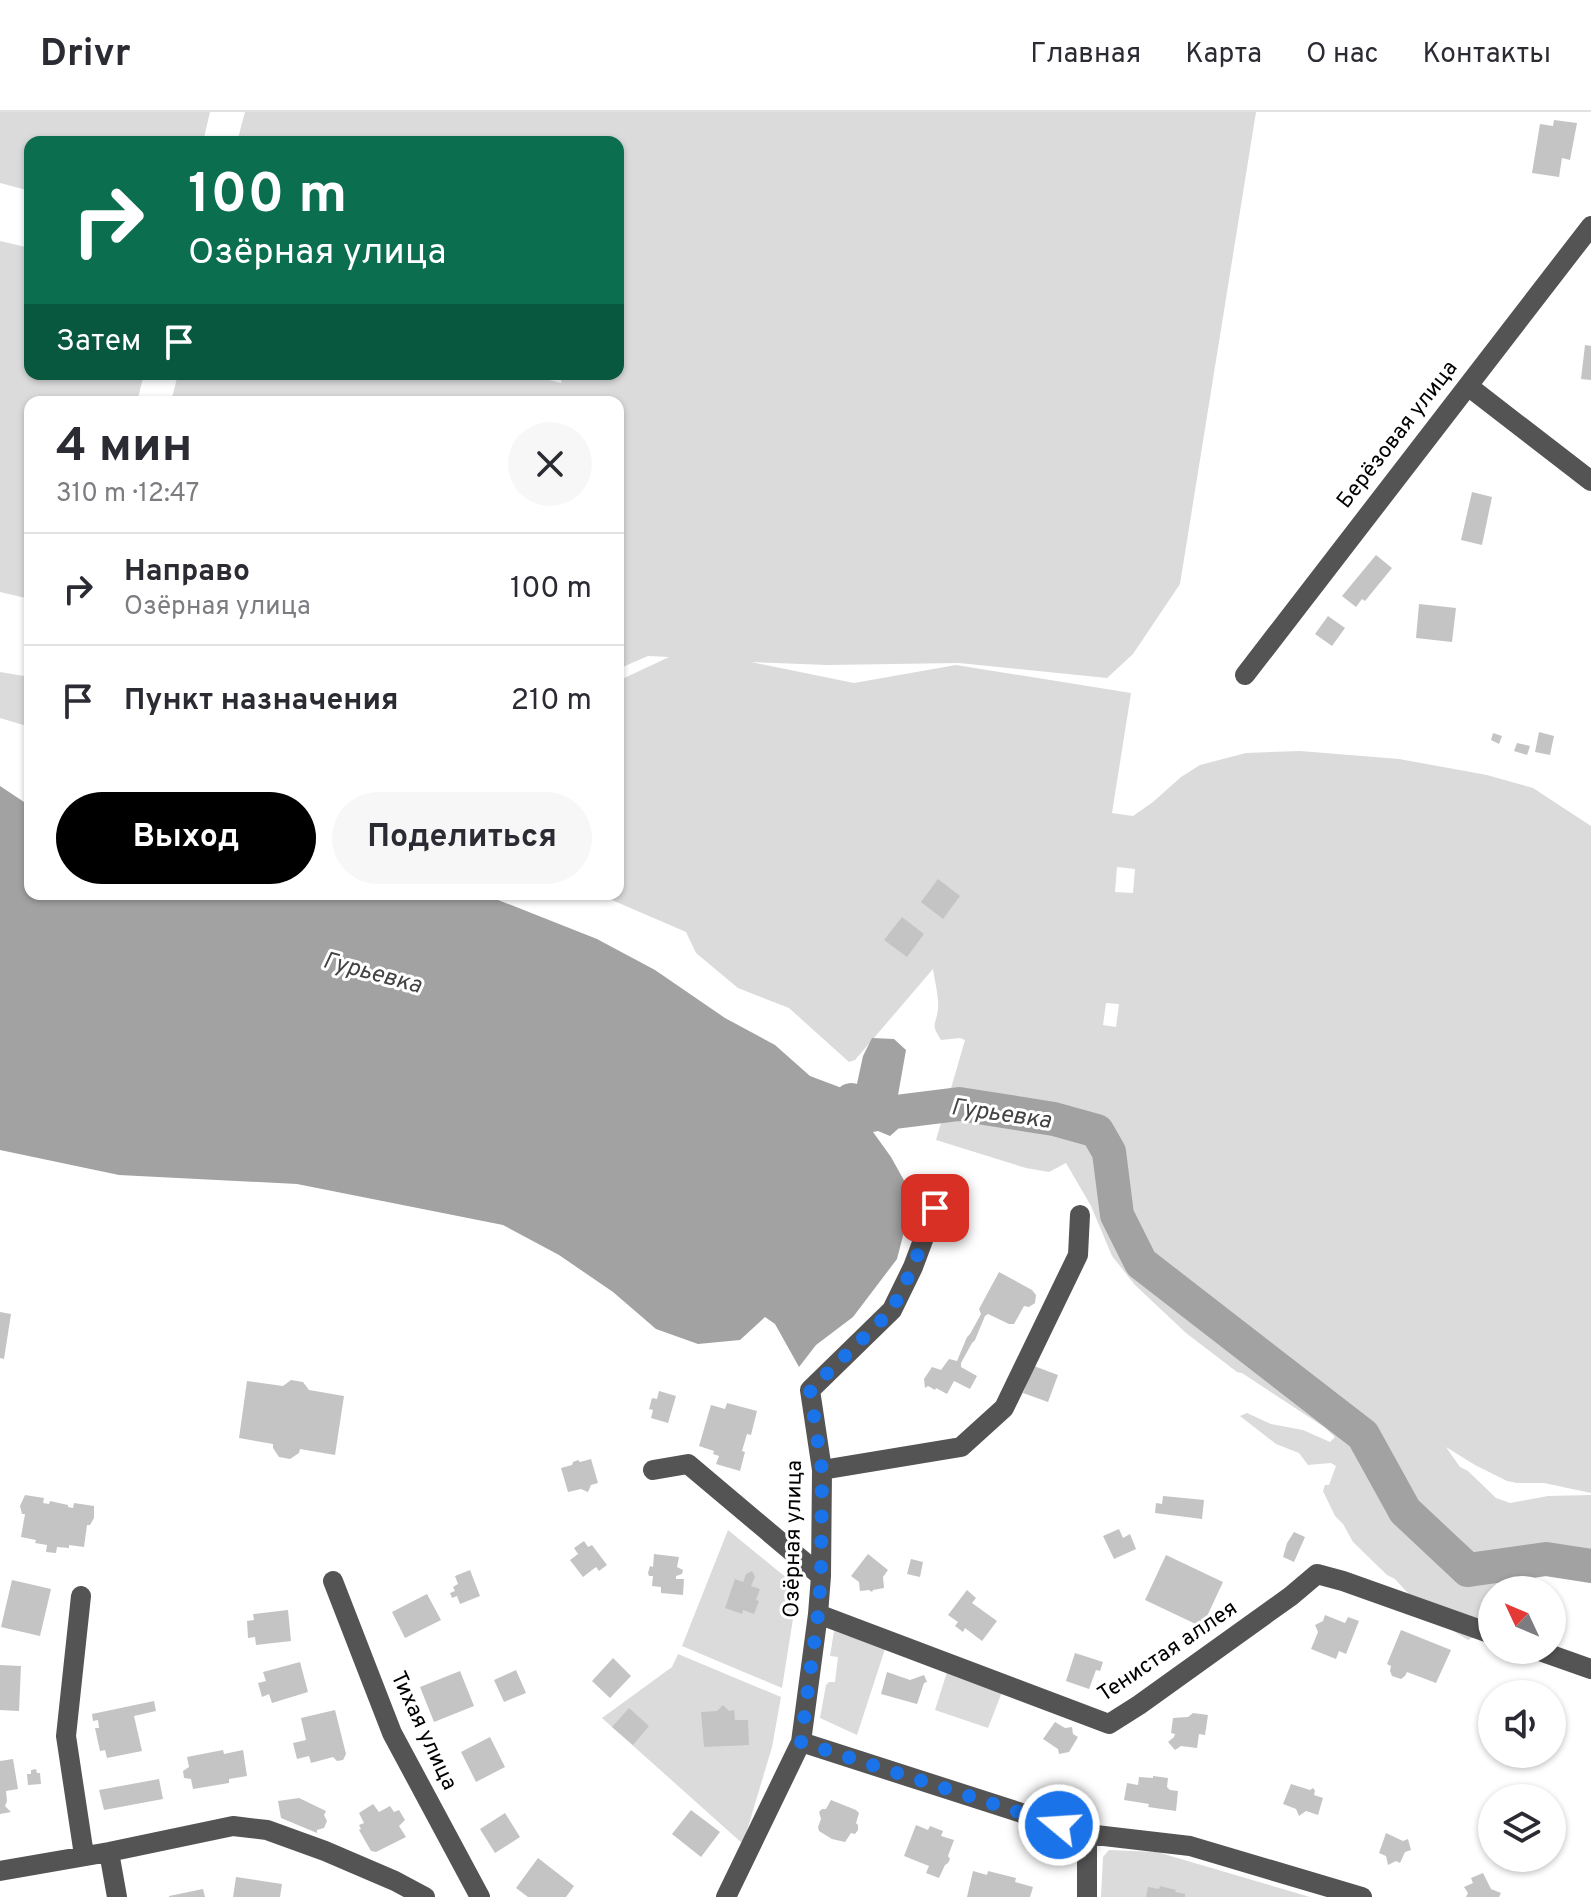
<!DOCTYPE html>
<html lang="ru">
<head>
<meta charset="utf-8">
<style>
	:root { --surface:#fff; --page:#f7f7f7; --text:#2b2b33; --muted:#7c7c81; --line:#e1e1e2; --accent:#000 }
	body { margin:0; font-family:Overpass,sans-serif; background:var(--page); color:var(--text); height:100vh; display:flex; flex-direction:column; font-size:30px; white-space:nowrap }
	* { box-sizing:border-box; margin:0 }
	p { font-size:26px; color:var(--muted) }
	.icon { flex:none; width:44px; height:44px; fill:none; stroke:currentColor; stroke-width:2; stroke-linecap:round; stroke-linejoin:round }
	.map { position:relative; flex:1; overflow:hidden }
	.sheet { position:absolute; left:24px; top:284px; width:600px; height:504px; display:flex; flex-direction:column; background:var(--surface); border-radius:16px; box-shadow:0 2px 6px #0004 }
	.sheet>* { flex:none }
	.banner { position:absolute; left:24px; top:24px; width:600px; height:244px; border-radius:16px; box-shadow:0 2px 6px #0004; background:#0b6e4f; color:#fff; overflow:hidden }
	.needle { width:52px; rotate:314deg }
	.fabs { position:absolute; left:1478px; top:1464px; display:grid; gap:16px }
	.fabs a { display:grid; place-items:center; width:88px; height:88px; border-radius:50%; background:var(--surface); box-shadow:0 2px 6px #0004; font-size:40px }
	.pin { position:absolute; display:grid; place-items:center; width:68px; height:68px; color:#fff; margin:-34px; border-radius:16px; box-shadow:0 4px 12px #0006 }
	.me { position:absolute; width:88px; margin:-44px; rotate:288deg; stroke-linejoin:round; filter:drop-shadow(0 0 6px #0008) }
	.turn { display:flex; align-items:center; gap:28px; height:168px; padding:0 32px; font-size:36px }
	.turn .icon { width:104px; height:104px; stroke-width:2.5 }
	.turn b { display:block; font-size:56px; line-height:68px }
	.then { display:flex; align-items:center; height:76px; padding:0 32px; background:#0003; gap:16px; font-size:30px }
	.round { display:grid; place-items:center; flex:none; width:84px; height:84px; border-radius:42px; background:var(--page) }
	.head { display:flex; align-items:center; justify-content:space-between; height:136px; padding:0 32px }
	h1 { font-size:48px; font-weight:700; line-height:60px }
	.button { display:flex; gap:16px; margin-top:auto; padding:16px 32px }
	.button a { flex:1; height:92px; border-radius:48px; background:var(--accent); color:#fff; font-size:32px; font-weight:700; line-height:92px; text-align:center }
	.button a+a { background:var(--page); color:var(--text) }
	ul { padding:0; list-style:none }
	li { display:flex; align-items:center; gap:24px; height:112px; padding:0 32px; border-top:2px solid var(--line) }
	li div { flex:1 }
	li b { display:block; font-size:30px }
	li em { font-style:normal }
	header { display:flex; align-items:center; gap:48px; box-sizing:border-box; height:112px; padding:0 40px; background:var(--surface); border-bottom:2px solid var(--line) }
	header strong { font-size:38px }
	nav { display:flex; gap:44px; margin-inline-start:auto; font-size:28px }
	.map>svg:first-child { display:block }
	.green { fill:#dbdbdb; fill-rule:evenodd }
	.water { fill:#a2a2a2 }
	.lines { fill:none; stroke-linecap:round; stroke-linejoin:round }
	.river { stroke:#a2a2a2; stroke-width:34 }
	.building { fill:#c4c4c4 }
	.minor { stroke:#545454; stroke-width:20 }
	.route { stroke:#1a73e8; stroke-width:14; stroke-dasharray:0 25.2 }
	.labels { text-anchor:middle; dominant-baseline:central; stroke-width:6; stroke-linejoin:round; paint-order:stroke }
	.street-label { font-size:22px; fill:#000; stroke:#fff }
	.water-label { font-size:24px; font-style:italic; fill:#434343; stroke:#fff }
</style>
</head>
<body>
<header>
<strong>Drivr</strong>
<nav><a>Главная</a><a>Карта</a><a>О нас</a><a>Контакты</a></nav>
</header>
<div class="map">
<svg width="1591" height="1785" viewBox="0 0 1591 1785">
	<rect width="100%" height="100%" fill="#fff"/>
	<path class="green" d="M0 0H210L203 30H30V79L0 71Z
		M245 0H1256L1180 472 1133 542 1107 566 959 551 827 553 751 550 854 571 956 553 1131 581 1112 701 1133 704 1153 690 1181 665 1200 653 1246 641 1300 639 1399 647 1487 663 1533 676 1591 714V1381L1544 1371H1517L1507 1369 1475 1353 1446 1335 1460 1355 1468 1359 1496 1386 1510 1391 1548 1384 1591 1383V1464L1550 1461 1498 1467 1494 1478H1492V1484L1481 1521 1468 1528 1429 1504 1395 1467 1387 1463 1353 1430 1343 1412 1335 1404 1323 1379 1325 1373H1329L1336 1354 1331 1351 1308 1353 1299 1341 1276 1332 1240 1304 1247 1301 1271 1312 1303 1318 1330 1330 1335 1325 1324 1315 1242 1261 1237 1260 1186 1221 1135 1173 1112 1144 1091 1094 1066 1051 1049 1060 1026 1056 936 1028 965 928 960 926 941 928C930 911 936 914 938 897 939 885 935 870 933 857L855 948 849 950 789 896 738 876 696 841 686 820 598 782H618V569L669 545 648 544 618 557V290H171L178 262H525L561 271 563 262H618V30H237ZM1117 755 1135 757 1133 781 1115 780ZM1106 891 1119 892 1116 915 1103 913Z
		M0 129 30 136V262H144L137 290H30V487L0 480Z
		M0 560 30 565V615L0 606Z
		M728 1418 800 1477 796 1488 782 1576 682 1534Z
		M834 1519 885 1537 857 1623 820 1606 826 1573 829 1570H835L838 1545 830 1544Z
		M678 1542 781 1585 772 1635 743 1732 602 1606 672 1555Z
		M947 1560 1002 1580 988 1616 935 1598Z
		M1109 1738 1157 1740 1310 1785H1101L1103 1745Z"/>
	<path class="water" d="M0 674 30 694V782H483L597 827 655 858 725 906 775 933 810 964 855 981 863 944 872 926 894 927 906 938 895 1000 898 1017 890 1024 878 1019 873 1020 891 1045 906 1072 911 1093 897 1147 853 1205 816 1233 799 1255 775 1212 765 1205 740 1228 698 1232 656 1217 613 1180 559 1143 503 1113 297 1072 119 1063 0 1038Z"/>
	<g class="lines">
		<path class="river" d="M851 988 895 1000 959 992 1054 1007 1097 1019 1109 1040 1117 1103 1141 1151 1363 1323 1405 1399 1468 1458 1546 1447 1591 1454"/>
	</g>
	<path class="building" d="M1554 8 1577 11 1570 48 1562 46 1559 65 1532 61 1540 12 1553 14Z
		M1585 233 1591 234V268L1581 267Z
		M1472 380 1492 385 1482 433 1461 428Z
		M1376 443 1392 456 1365 489 1362 487 1356 495 1342 484Z
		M1419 492 1456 496 1452 530 1416 526Z
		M1328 504 1345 516 1332 534 1315 522Z
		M1539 620 1554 624 1550 643 1535 640Z
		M1493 621 1502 624 1499 632 1491 628Z
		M1517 631 1530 634 1527 643 1514 639Z
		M938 767 960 784 943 807 921 790Z
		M902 805 924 822 907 845 884 828Z
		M999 1160 1032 1178 1036 1183 1035 1191 1029 1195 1024 1194 1014 1212H1009L988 1202 985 1204 975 1228 972 1231 961 1251V1255L977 1264 970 1277 954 1269 947 1282 936 1276 935 1278 928 1274 925 1276 924 1267 932 1255 941 1258 949 1247 957 1249 967 1225 970 1222 981 1202 979 1197Z
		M0 1200 11 1202 4 1247 0 1246Z
		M1034 1254 1058 1263 1048 1290 1023 1281Z
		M291 1268 303 1270 309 1278 344 1284 335 1343 300 1337 299 1341 290 1347 279 1345 273 1336V1332L239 1326 247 1269 283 1274Z
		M659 1279 676 1284 668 1311 651 1306 653 1298 649 1297 652 1286 657 1287Z
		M727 1291 757 1299 751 1323 747 1322 742 1339 745 1340 740 1359 716 1352 719 1344 713 1342 714 1339 699 1334 711 1293 725 1297Z
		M591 1347 598 1371 591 1373 588 1380 581 1377 568 1380 561 1356 572 1353 573 1350 578 1348 580 1350Z
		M25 1383 44 1386 43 1391 49 1392 50 1389 68 1393V1395L73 1396 74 1391 94 1394V1406L90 1413H87L84 1435 69 1433V1436L57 1435 56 1441 46 1440 47 1433 35 1431 36 1428 21 1425 25 1402H22L20 1394Z
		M1163 1384 1204 1388 1202 1407 1155 1401 1156 1391 1162 1392Z
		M1119 1417 1123 1426 1130 1422 1136 1437 1114 1447 1103 1424Z
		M1294 1420 1305 1425 1294 1450 1283 1445 1287 1431Z
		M584 1429 588 1435 592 1433 607 1453 599 1459 596 1455 583 1465 570 1448 578 1442 574 1436Z
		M654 1442 679 1445 677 1455 683 1458 682 1462 676 1464V1467H684L683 1483 661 1481V1475L652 1474 653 1464H649L648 1461 650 1454 653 1455Z
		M868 1442 888 1458 883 1465 884 1476 873 1478 872 1480 869 1478 860 1479 859 1470 851 1464Z
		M1166 1443 1223 1470 1202 1515 1145 1488Z
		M911 1447 923 1450 920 1465 907 1462Z
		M470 1458 480 1484 460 1492 457 1484 452 1486 450 1481 455 1479 453 1475 458 1472 455 1464Z
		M752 1459 755 1465 751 1474 760 1477 756 1488 759 1489 754 1502 743 1498 742 1502 725 1496 735 1467 743 1470 746 1462Z
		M12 1468 51 1477 40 1524 1 1515Z
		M967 1478 976 1486 972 1491 997 1509 982 1529 965 1516 963 1520 955 1514 958 1510 948 1503Z
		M427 1482 441 1508 405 1526 392 1500Z
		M288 1498 291 1529 256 1533 255 1525 248 1526 247 1509 254 1508 253 1502Z
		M1325 1503 1345 1511 1348 1505 1359 1509 1346 1542 1339 1539 1336 1547 1311 1537 1318 1520 1315 1513 1323 1509Z
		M1401 1518 1451 1538 1436 1571 1407 1560 1405 1564 1401 1567 1392 1564 1390 1559 1391 1554 1387 1552Z
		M1075 1541 1103 1550 1100 1559 1096 1558 1089 1577 1066 1569Z
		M613 1546 631 1564 610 1586 592 1569Z
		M300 1550 308 1580 272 1591 269 1582 262 1585 258 1571 266 1569 263 1560Z
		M0 1553 21 1554 19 1599 0 1598Z
		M516 1558 526 1581 504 1590 494 1568Z
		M460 1559 474 1594 434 1610 420 1575Z
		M887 1560 910 1568 924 1563 927 1570 924 1571 917 1592 881 1582Z
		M154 1589 156 1599 134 1604 142 1639 107 1646 105 1638 100 1639 95 1616H99L98 1608 93 1609 92 1602Z
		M723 1593 729 1599 734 1598 735 1608H748L749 1633 704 1635 701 1600 717 1599Z
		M629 1596 649 1614 633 1633 612 1615Z
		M335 1598 346 1642 343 1648 337 1649 333 1645 311 1651 309 1644 297 1647 293 1631 306 1628 301 1606Z
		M1193 1601 1208 1603 1205 1623 1199 1622 1197 1636 1181 1634 1175 1638 1168 1630 1174 1625 1175 1622 1171 1621 1173 1606 1188 1605Z
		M1055 1610 1065 1616 1072 1615 1073 1622 1078 1625 1069 1640 1059 1642 1058 1637 1043 1627Z
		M490 1625 505 1655 476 1670 461 1640Z
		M223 1638 224 1642 243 1638 247 1664 229 1667V1671L193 1677 191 1667 184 1666 183 1659 189 1655 187 1645Z
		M13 1647 18 1677 6 1679 7 1689 5 1694 11 1700 0 1702V1649Z
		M36 1657 37 1661H40L41 1672 28 1673 27 1662H31V1658Z
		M1153 1664 1168 1666 1167 1675 1170 1678 1178 1679 1176 1699 1148 1695 1149 1692 1124 1688 1127 1671 1138 1673 1139 1665 1153 1666Z
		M159 1667 163 1687 104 1698 99 1678Z
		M1291 1672 1310 1678 1313 1676 1315 1679 1314 1683 1323 1686 1318 1703 1306 1699 1299 1704 1296 1697 1283 1692Z
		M299 1686 326 1699 324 1703 327 1709 324 1716 317 1718V1721L281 1706 278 1689Z
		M831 1688 856 1698 859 1701 856 1711 858 1713V1718L855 1722 851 1721 845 1730 832 1727 819 1719 818 1715 821 1707 819 1700 822 1697H826Z
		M373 1692 379 1700 390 1694 394 1700 399 1698 405 1708 399 1714 406 1725 376 1740 371 1739 359 1718 361 1717 359 1713 364 1711 359 1701Z
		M691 1698 720 1720 701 1745 672 1722Z
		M505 1701 520 1725 495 1741 480 1717Z
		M916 1713 928 1718 930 1714 943 1719 941 1724 954 1728 948 1744 950 1747 948 1751 945 1753 939 1766 926 1761 929 1754 904 1744Z
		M1386 1721 1403 1729 1408 1727 1411 1738 1405 1740 1400 1751 1396 1749 1388 1753 1386 1744 1379 1741Z
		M538 1746 574 1774 566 1785H528L516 1776Z
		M973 1759 987 1763 988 1759 1016 1766 1015 1770 1033 1775 1030 1785H967Z
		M1483 1761 1491 1777 1501 1781 1499 1785H1466L1468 1781 1464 1775 1473 1771 1471 1766Z
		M236 1765 282 1772 280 1785H233Z
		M1160 1774 1176 1778 1175 1780 1185 1782V1785H1146L1148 1775 1159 1777Z
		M203 1777 205 1785H169V1784Z"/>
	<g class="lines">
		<path class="minor" d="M1468 274 1591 369
			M1245 563 1591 114
			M653 1358 688 1352 821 1464
			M822 1358 961 1335 1004 1296 1078 1143 1080 1103
			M333 1469 392 1621 480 1785
			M81 1484 66 1624 84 1743
			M818 1502 1109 1612 1139 1593 1291 1484 1317 1462 1343 1469 1492 1522
			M1537 1538 1591 1557
			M801 1630 1087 1722 1190 1734 1362 1785
			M109 1740 117 1785
			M0 1759 109 1740 233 1714 267 1718 325 1739 395 1769 425 1785
			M726 1785 801 1630 818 1502 821 1464 822 1358 810 1278 892 1198 913 1155 935 1096
			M1087 1785V1722"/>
	</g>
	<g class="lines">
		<path class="route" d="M935 1096 913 1155 892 1198 810 1278 822 1358 821 1464 818 1502 801 1630 1059 1713"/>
	</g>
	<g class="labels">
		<g class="street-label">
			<text transform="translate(1398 323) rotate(-52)">Берёзовая улица</text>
			<text transform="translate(794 1427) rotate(-89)">Озёрная улица</text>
			<text transform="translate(1168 1540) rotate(-34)">Тенистая аллея</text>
			<text transform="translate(423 1619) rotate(65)">Тихая улица</text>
		</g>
		<g class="water-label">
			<text transform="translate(372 862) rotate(15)">Гурьевка</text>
			<text transform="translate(1001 1003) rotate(8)">Гурьевка</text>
		</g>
	</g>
</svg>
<div class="fabs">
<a><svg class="needle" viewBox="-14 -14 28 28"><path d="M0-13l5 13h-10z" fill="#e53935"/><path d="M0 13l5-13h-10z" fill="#7c7c81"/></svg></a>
<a><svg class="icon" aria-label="sound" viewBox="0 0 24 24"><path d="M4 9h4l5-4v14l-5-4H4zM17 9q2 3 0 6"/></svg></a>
<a><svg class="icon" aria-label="layers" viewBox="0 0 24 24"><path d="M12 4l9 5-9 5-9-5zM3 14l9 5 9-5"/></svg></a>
</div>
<div class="pin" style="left:935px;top:1096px;background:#d93025"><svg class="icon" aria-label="arrive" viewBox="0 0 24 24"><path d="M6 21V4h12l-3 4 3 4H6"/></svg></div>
<svg class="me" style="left:1059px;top:1713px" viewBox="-20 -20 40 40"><circle r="17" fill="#1a73e8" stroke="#fff" stroke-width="3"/><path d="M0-11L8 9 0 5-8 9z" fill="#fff"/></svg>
<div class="banner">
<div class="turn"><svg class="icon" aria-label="right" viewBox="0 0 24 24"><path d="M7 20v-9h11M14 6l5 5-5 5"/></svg><div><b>100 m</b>Озёрная улица</div></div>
<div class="then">Затем<svg class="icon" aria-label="arrive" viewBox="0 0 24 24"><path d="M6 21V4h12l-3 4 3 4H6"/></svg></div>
</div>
<section class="sheet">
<div class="head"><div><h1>4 мин</h1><p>310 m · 12:47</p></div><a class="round"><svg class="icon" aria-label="close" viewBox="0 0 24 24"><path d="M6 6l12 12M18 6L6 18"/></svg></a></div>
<ul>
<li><svg class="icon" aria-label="right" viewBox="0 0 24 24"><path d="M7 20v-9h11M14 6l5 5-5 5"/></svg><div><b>Направо</b><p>Озёрная улица</p></div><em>100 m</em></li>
<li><svg class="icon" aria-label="arrive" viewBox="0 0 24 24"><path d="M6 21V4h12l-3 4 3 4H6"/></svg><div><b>Пункт назначения</b></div><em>210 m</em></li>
</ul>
<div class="button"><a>Выход</a><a>Поделиться</a></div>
</section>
</div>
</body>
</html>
